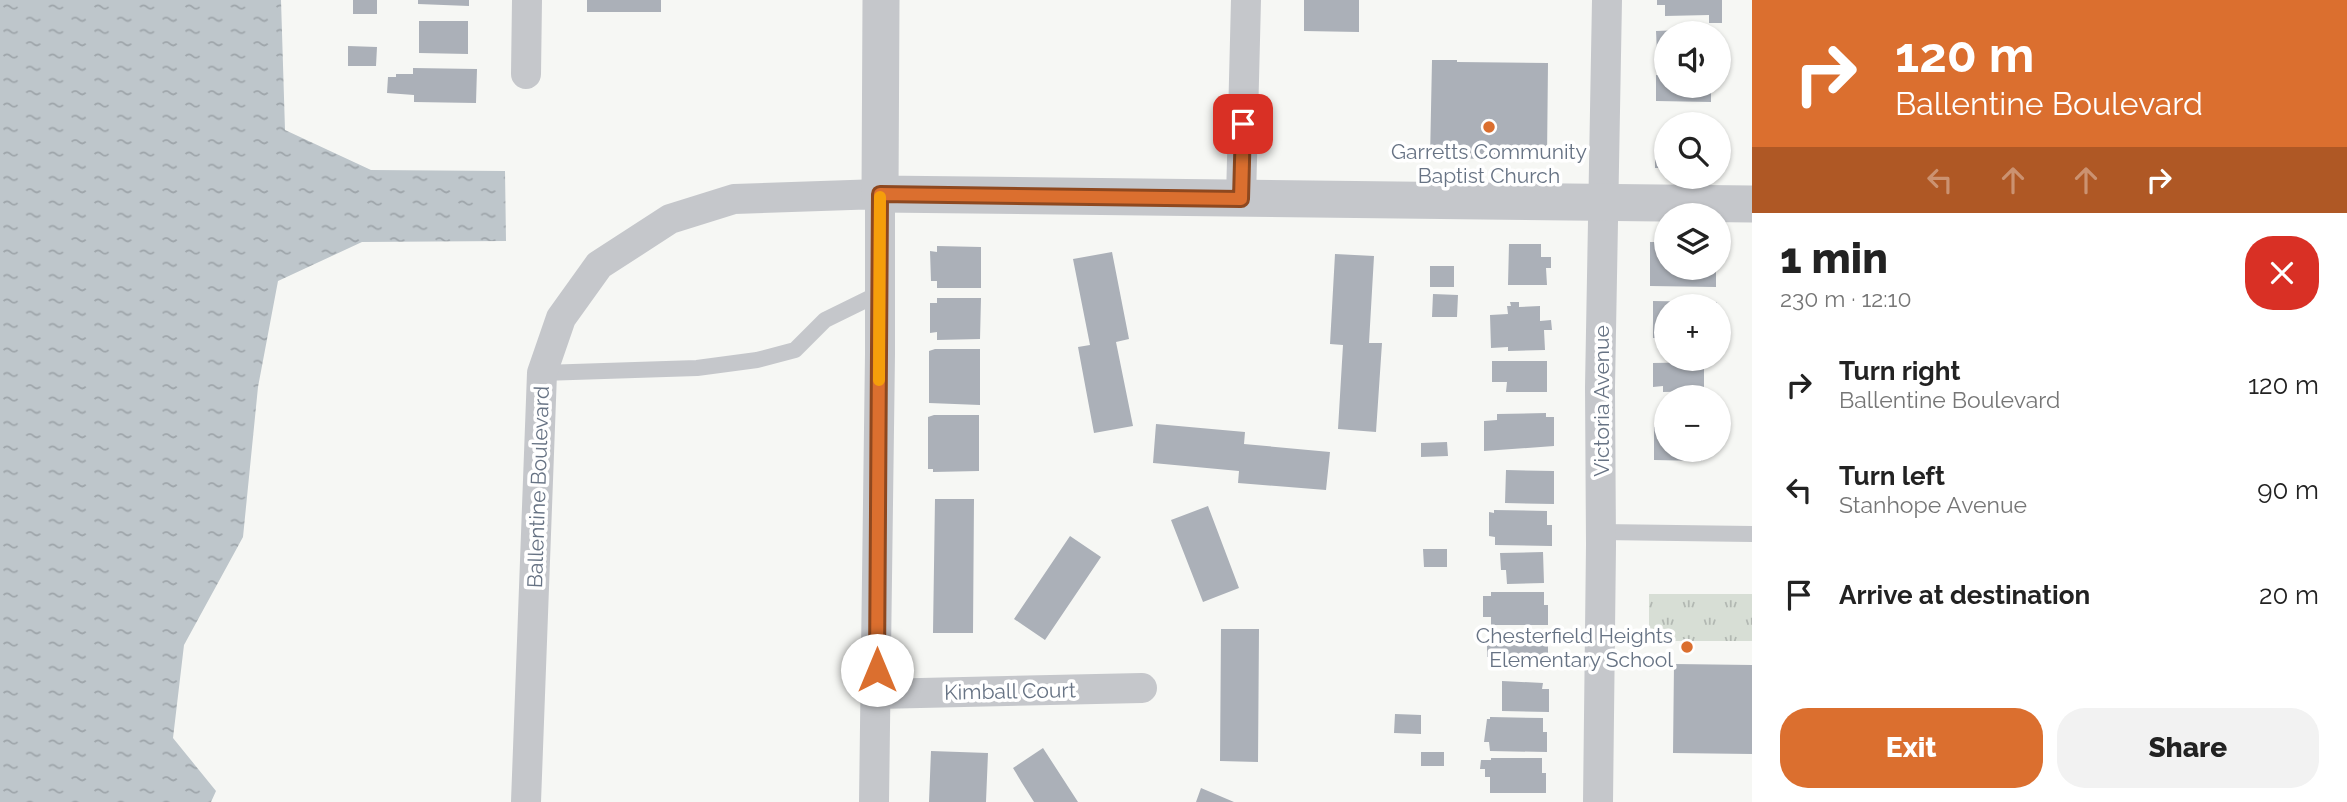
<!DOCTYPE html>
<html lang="en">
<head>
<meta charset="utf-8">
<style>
	:root { --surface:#fff; --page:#f2f2f2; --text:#222; --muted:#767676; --accent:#db6f2f }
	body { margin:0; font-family:Raleway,sans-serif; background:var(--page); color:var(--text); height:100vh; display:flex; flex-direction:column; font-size:26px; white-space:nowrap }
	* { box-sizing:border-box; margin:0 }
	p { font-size:23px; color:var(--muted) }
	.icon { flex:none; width:38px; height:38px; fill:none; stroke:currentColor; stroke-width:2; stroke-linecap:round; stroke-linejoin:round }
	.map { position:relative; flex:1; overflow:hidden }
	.details { display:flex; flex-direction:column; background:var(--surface); width:595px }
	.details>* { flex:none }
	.banner { background:#db6f2f; color:#fff; overflow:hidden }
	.buttons { position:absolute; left:1654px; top:21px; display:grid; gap:14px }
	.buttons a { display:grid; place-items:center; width:77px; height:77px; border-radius:50%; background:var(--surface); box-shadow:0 2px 5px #0004; font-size:35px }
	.pin { position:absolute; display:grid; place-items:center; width:60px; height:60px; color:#fff; margin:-30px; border-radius:14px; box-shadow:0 4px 10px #0006 }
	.me { position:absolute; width:77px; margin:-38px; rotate:0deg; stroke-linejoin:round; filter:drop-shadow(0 0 5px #0008) }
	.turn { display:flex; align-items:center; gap:24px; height:147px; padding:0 28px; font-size:32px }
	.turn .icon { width:91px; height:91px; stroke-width:2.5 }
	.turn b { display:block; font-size:49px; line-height:60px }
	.lanes { display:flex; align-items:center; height:66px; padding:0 28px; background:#0003; justify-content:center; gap:35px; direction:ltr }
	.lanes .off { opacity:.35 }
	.round { display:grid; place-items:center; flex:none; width:74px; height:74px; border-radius:28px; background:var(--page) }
	.overview { display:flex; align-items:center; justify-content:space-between; height:119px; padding:0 28px }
	h1 { font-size:42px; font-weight:800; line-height:52px }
	.button { display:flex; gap:14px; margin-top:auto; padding:14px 28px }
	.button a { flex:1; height:80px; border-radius:28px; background:var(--accent); color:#fff; font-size:28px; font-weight:800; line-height:80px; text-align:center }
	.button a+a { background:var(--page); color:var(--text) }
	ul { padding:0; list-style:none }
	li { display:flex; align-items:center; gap:21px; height:105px; padding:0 28px }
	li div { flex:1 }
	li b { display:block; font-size:26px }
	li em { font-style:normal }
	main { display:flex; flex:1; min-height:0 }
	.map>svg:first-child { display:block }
	.park { fill:url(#park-tufts) }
	.water { fill:url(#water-ripples) }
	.building { fill:#abb0b8 }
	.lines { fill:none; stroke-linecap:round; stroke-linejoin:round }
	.service { stroke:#c5c7cb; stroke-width:16 }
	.minor { stroke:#c5c7cb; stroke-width:30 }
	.tertiary { stroke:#c5c7cb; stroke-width:37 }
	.route-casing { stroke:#8e481f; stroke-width:18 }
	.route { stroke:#db6f2f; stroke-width:12 }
	.slow { stroke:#f59e0b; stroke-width:12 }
	.poi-dot { fill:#db6f2f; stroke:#fff; stroke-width:2.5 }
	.labels { text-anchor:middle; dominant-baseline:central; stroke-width:7; stroke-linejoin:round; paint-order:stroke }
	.poi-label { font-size:21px; fill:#677384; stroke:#fff }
	.street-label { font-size:21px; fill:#677384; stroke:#fff }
</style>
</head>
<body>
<main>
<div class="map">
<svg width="1752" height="802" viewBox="0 0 1752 802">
	<defs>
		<pattern id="park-tufts" width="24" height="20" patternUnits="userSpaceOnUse" patternTransform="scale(1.75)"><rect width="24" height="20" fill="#d7ded5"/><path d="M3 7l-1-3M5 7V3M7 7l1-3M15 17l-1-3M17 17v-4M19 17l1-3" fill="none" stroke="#b2b8b2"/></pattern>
		<pattern id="water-ripples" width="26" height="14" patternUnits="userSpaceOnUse" patternTransform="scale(1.75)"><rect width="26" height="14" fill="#bec6cb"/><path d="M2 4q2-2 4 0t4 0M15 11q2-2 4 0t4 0" fill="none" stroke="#9ea5aa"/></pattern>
	</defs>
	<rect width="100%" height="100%" fill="#f6f7f4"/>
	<path class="park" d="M1649 594H1752V641H1649Z"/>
	<path class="water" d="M0 0H281L285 130 371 170 505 171 506 241 362 242 278 281 258 387 243 537 184 645 173 738 216 791 211 802H0Z"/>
	<path class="building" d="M353 0H377V14H353Z
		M418 0H469V6L418 4Z
		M587 0H661V12H587Z
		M1304 0H1359V32L1304 31Z
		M1657 0H1722V23H1709V15L1665 16V5H1657Z
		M419 21H468V54L419 53Z
		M1703 25 1704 30H1709V33H1666V53L1657 54 1656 31 1682 30V26Z
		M348 46 377 47 376 66H348Z
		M1432 60H1457V62L1548 63 1547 158 1430 159Z
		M413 68 477 69 476 103 414 102V95L387 93 388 77H396V74H413Z
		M1656 75H1666V86H1711V102L1656 101Z
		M1666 141V171H1664L1663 168H1655V142Z
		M1650 242H1666V268H1716V287L1650 286Z
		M1509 244H1541V257H1551V268H1546L1547 285H1508Z
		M937 246 981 247V288H937V281H931L930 251 937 252Z
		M1112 252 1129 339 1116 342 1133 426 1094 433 1078 347 1090 345 1073 259Z
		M1335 254 1374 256 1369 343H1382L1376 432 1338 429 1343 345 1330 344Z
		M1430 266H1454V287H1430Z
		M1433 294 1458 295 1457 317H1432Z
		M937 298H981L980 339 937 340V332L930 333V303H937Z
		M1653 301 1717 302V306H1666V338H1653Z
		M1510 302H1519V307L1540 306V321L1551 320 1552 330H1544L1545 350 1508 351V347L1491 348 1490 315 1508 314 1507 306H1511Z
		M935 349H980V405L929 403V351Z
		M1492 361H1547V392H1506L1507 382H1492Z
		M1704 362V391L1663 392V386L1653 387V363Z
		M1546 413V417H1554V446L1484 451V421L1497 420V414Z
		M934 415H979V471L933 472V469H928V417Z
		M1156 424 1245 432 1244 444 1330 452 1326 490 1238 483 1239 471 1153 463Z
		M1654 427H1666V450H1702V461L1654 460Z
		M1447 442 1448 456 1421 457V443Z
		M1506 470 1554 471V504L1505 503Z
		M935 499H974L973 633H933Z
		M1208 506 1239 588 1203 602 1171 520Z
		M1494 510 1547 511V525H1552V546L1495 545V537L1489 536V512L1494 513Z
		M1070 536 1101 557 1045 640 1014 619Z
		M1423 549H1447V567H1424Z
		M1543 552 1544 583 1507 584 1506 570H1501L1500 553Z
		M1491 592H1544V605H1548V625H1491V617H1483V596H1491Z
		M1221 629H1259L1258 762 1220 761Z
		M1487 632H1544L1543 646 1548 645V665L1491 664V657H1487Z
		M1674 664 1752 665V754L1673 753Z
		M1502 681 1543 683 1542 689H1549V712L1502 711Z
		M1395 714 1421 715V734L1394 733Z
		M1490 717 1543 718V732H1547V752L1490 751 1489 742H1484L1487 719H1490Z
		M1043 748 1078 802H1034L1022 783 1013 768Z
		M931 751 988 753 986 802H929Z
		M1421 752H1444V766H1421Z
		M1491 758H1542V773H1546V793H1490V777H1485V769H1480L1481 760H1491Z
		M1201 788 1234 802H1196Z"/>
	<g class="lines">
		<path class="service" d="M542 373 697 368 757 360 795 350 825 320 880 293
			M1601 532 1752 534"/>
		<path class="minor" d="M526 74 527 0
			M1241 199 1246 0
			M877 694 1142 688
			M526 802 542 373 561 318 599 265 670 219 734 199 880 194V354L874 802
			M1598 802 1601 545 1600 387 1607 0"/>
		<path class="tertiary" d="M881 0 880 194 1752 204"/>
	</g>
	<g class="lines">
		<g class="route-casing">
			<path id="route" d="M877 670 880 194 1241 199 1243 124"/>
		</g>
		<use href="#route" class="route"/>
		<path class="slow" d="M879 380 880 197"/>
	</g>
	<g class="poi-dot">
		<circle cx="1489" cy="127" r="7"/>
		<circle cx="1687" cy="647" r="7"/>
	</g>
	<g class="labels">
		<g class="poi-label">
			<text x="1489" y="151">Garretts Community<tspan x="1489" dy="24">Baptist Church</tspan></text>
			<text x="1673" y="635" text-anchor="end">Chesterfield Heights<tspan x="1673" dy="24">Elementary School</tspan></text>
		</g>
		<g class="street-label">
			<text transform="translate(1601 401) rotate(-90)">Victoria Avenue</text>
			<text transform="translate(538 487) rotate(-88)">Ballentine Boulevard</text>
			<text transform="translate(1010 691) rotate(-1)">Kimball Court</text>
		</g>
	</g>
</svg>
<div class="buttons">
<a><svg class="icon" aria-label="sound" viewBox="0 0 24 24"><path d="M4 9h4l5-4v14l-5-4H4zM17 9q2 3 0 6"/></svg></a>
<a><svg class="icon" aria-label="search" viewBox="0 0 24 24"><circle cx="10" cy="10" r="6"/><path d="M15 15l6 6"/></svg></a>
<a><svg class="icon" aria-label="layers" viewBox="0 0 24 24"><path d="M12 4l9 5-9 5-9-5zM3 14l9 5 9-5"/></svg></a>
<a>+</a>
<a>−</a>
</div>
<div class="pin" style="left:1243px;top:124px;background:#d93025"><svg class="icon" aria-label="arrive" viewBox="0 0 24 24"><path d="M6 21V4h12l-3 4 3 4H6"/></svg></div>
<svg class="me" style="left:877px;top:670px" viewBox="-20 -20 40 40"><circle r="19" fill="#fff"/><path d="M0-13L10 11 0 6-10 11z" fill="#db6f2f"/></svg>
</div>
<section class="details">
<div class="banner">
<div class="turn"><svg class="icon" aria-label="right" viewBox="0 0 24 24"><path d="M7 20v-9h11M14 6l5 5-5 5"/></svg><div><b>120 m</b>Ballentine Boulevard</div></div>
<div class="lanes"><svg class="icon off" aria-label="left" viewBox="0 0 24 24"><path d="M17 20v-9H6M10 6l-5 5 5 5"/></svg><svg class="icon off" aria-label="ahead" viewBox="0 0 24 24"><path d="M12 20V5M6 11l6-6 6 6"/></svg><svg class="icon off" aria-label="ahead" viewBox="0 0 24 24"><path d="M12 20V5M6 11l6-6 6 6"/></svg><svg class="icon" aria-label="right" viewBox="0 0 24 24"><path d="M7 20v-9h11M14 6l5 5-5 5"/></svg></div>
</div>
<div class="overview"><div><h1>1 min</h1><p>230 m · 12:10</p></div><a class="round" style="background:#d93025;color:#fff"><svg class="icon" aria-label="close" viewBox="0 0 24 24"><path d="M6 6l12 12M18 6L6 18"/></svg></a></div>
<ul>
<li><svg class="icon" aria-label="right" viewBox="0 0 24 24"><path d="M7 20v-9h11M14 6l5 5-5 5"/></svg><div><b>Turn right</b><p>Ballentine Boulevard</p></div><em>120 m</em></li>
<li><svg class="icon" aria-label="left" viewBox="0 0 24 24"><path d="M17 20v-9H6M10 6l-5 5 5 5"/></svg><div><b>Turn left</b><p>Stanhope Avenue</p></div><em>90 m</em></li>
<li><svg class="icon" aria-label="arrive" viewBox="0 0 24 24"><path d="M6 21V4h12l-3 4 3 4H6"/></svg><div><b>Arrive at destination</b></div><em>20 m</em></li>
</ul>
<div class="button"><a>Exit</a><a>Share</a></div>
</section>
</main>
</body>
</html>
